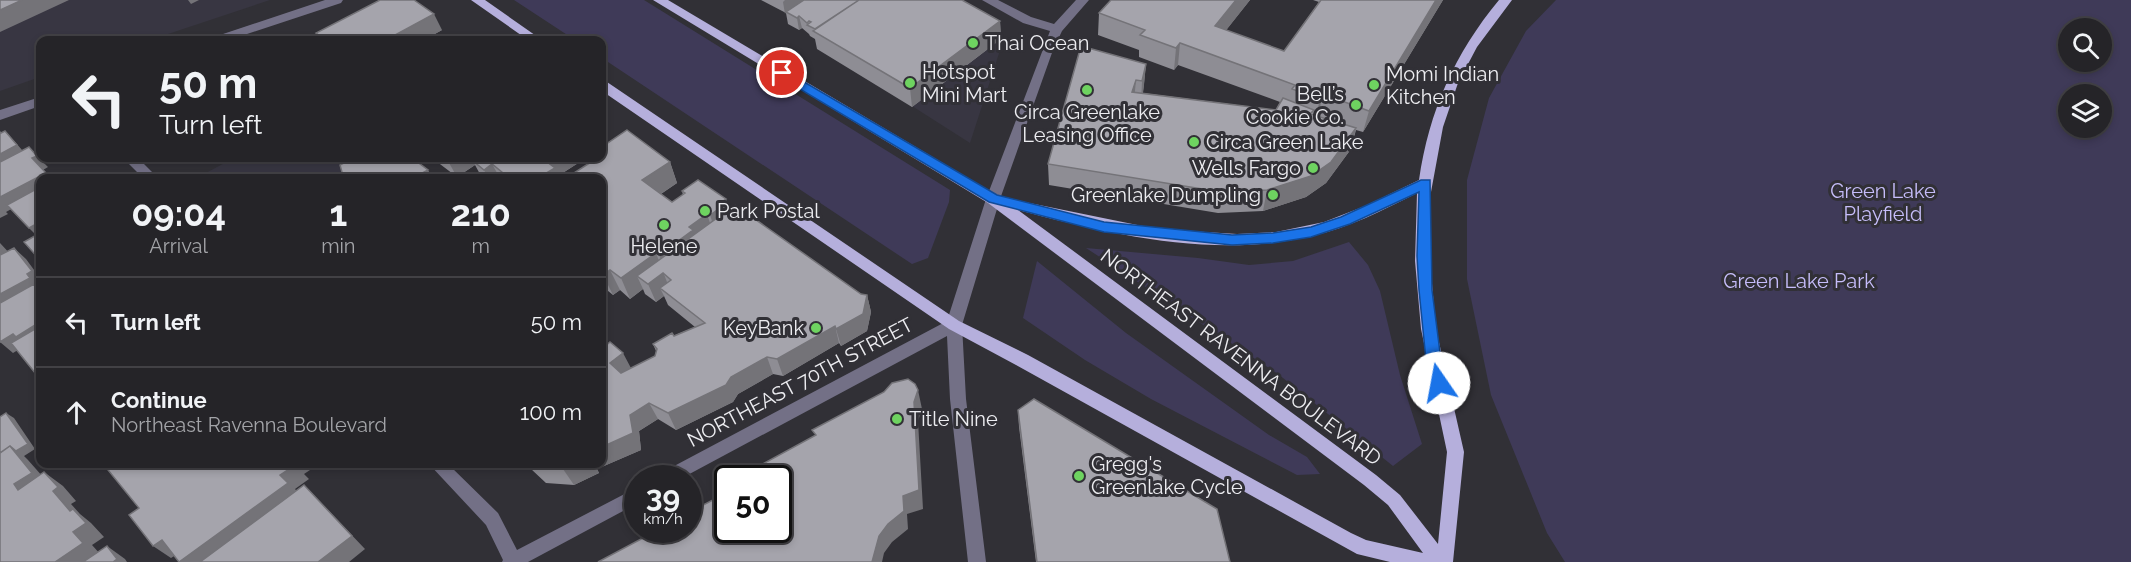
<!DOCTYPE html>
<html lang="en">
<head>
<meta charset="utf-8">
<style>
	:root { --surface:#252428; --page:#313034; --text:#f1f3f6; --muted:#a3a4a8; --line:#424145 }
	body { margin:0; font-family:Raleway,sans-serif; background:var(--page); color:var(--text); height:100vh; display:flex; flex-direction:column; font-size:22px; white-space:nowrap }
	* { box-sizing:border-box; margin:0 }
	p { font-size:20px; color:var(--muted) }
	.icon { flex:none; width:33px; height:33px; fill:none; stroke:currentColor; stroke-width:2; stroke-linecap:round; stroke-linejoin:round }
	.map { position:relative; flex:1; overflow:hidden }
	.sheet { position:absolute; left:36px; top:174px; width:570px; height:294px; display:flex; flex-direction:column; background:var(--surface); border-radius:12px; box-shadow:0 3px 9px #0003,0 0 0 2px var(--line) }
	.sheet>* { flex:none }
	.banner { position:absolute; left:36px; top:36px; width:570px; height:126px; border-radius:12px; box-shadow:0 3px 9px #0003,0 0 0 2px var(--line); background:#252428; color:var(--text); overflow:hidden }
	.tools { position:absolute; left:2058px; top:18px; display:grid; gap:12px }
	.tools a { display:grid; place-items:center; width:54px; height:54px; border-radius:50%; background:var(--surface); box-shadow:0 3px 9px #0003,0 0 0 2px var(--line); font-size:30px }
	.speed { position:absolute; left:624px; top:465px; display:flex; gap:12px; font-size:30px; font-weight:700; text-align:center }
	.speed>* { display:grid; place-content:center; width:78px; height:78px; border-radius:50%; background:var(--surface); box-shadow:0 3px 9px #0003,0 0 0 2px var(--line); line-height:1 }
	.speed small { font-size:15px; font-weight:400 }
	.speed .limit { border:3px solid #111; border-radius:9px; background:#fff; color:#111 }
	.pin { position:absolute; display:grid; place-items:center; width:51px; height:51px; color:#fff; margin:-26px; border:3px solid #fff; border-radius:50%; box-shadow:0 2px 6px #0007 }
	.me { position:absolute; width:66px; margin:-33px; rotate:348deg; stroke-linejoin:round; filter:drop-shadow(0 0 4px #0008) }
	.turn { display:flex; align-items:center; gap:21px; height:126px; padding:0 24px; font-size:27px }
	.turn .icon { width:78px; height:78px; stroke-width:2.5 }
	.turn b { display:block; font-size:42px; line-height:51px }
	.eta { display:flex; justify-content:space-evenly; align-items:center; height:102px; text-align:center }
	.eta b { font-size:36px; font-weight:700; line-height:42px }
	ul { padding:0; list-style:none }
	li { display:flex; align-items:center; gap:18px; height:90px; padding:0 24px; border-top:2px solid var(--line) }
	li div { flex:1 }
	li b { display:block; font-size:22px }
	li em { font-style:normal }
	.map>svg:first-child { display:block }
	.built { fill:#383642 }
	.green { fill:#3f3a58; fill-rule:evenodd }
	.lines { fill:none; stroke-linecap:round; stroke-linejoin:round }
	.minor { fill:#737086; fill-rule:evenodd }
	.major { fill:#b5afdc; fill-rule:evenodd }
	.wall { fill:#8e8d94 }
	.shaded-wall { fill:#747378 }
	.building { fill:#a5a4ac; stroke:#747378; stroke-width:1.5 }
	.route { fill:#1a73e8; stroke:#114b97; stroke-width:1.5 }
	.poi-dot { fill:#6ed360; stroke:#313036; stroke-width:2 }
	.labels { text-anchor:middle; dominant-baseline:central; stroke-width:6; stroke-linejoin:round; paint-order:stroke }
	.poi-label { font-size:20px; fill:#ededf1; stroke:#313036; text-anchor:start }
	.park-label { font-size:20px; fill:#c6bdfa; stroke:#313036 }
	.street-label { font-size:20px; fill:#ededf1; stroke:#313036 }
</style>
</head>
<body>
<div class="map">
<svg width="2131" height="562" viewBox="0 0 2131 562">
	<rect width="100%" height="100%" fill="#313036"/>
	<path class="built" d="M0 0H270L150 40H40V77L0 91Z
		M889 0 1003 41 970 143 912 106Z
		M234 158H390L354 178H209L204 174Z"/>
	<path class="green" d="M514 0H644L950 190 949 202 928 258 912 264 602 58V40H575Z
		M1556 0H2131V562H1565L1547 533 1491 395 1467 279V180L1489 98 1526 31ZM2068 28H2102V62H2068ZM2068 94H2102V128H2068Z
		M1349 242 1368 265 1380 291 1400 375 1422 444 1393 466 1278 374 1086 248 1198 258 1249 265 1293 261Z
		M1037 261 1126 333 1269 435 1307 457 1320 474 1297 475 1151 399 1085 360 1023 318Z"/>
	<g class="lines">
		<path class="minor" d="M325 0H343L341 3 229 40H212L214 37Z
			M982 0H998L1031 17 1054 24 1076 0H1089L1062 31 1053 50 1000 199 962 325 966 399 986 562H968L950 399 947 336 682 478H659L661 473 947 321 986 199 1050 31 1023 23Z
			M40 97V106L0 120V110Z
			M123 158H138L158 178H143Z
			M429 464H448L498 513 517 550 638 487V503L528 562H502L503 560 486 525Z"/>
		<path class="major" d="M471 0H485L542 40H528Z
			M653 0H668L1000 197 1157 229 1237 234 1276 232 1324 222 1365 206 1419 180C1429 111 1455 53 1499 0H1512L1477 47 1458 83 1443 127 1431 192 1430 261 1436 329 1464 452 1453 562H1390L1357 554 1016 365 949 329 602 91V81L607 82 959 321 1028 355 1351 533 1366 540 1423 553 1388 505 1364 485 988 203ZM1417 193 1415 261 1421 329 1447 452 1438 544 1400 495 1376 475 1018 210C1113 235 1215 259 1312 236 1349 228 1383 210 1417 193Z"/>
	</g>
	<path class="wall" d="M761 0H962L1000 21 1001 39 912 107 817 49 815 39 810 36 809 34 802 28 799 30 788 24 786 13Z
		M1111 0H1250L1226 30 1284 51 1319 2 1313 0H1443L1363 132 1356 130 1351 149 1326 183 1306 197 1263 211 1218 213 1049 185 1048 164 1146 64 1143 93 1276 110 1280 102 1178 65 1174 70 1139 57V50L1098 35 1099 13Z
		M442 30 424 40H321L316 33Z
		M606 144 670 162 677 183 661 194 672 202 683 195 682 191 726 199 729 209 861 294 867 295 871 312 867 331 841 346 839 343 783 376 773 374 738 394 733 402 676 430 658 419 639 431 641 450 597 469 599 473 574 485 546 483 531 469 526 464H602L631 368 655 356 656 351 653 344 695 327 668 305 664 296 656 302 645 294 643 289 630 299 620 290 613 295 602 286V178L591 158H602Z
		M432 158H586L558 176 560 178H484L481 176 475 165 457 177Z
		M1018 410 1230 562H1036L1019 427Z"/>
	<path class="shaded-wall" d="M22 0H69L0 32V10Z
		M188 0H199L191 4Z
		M785 0H805L786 12 785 14 783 2Z
		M1236 0H1250L1213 47 1215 26Z
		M1436 0H1443L1363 132 1369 111Z
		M434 14 442 30 424 40H386Z
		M799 16 802 28 799 30 797 18Z
		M1000 21 1001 39 912 107 910 88Z
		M1180 43 1178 65 1174 70 1176 48Z
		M1146 64 1144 85 1141 103 1142 81Z
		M1136 80 1134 101 1132 92Z
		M1323 94 1318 116 1315 120 1320 99Z
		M1356 128 1351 149 1326 183 1306 197 1263 211 1267 190Z
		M5 131 16 143 28 157 0 171V154Z
		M602 132 608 147 602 151Z
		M37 156 48 167 43 170 51 178H40V193L6 212 0 206V197L32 158Z
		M204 158H217L208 163Z
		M453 158H486L472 160 475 165 457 177 448 161Z
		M555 158H586L558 176 560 178H538L547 162Z
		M670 162 677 183 650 201 642 180Z
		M492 164 500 178H488L484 170Z
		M428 170 433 178H413Z
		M726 199 733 220 717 236 710 215 717 205Z
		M0 206 8 214 0 218Z
		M707 214 714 235 668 276 659 255 689 227Z
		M40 222V239L29 228Z
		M0 243 13 257 0 264Z
		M14 248 26 259 40 278V284L0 312V294L27 274Z
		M656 253 670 290 660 288 664 296 656 302 648 284 637 276 643 289 630 299 621 278Z
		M610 270 620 290 613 295 603 275Z
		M867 295 871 312 867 331 841 346 836 329Z
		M40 322V340L26 345 13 353 0 342 13 334Z
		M835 326 839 343 783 376 777 359Z
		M623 353 632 370 619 380 610 363Z
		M767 357 773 374 738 394 733 402 676 430 668 413 731 377Z
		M918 390 922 409 918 421 923 509 907 514 908 529 892 542 884 553 882 562H872L879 536 903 496 914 402Z
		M649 403 658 419 639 431 641 450 597 469 599 473 574 485 563 469 574 464H602V447L630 415Z
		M6 413 14 418 35 449 24 456 28 460 51 486 18 490 14 484Z
		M293 464H319L304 474 309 479 295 489 302 497 213 562H179Z
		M44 472 63 486 76 501 71 504 80 514 91 523 104 537 92 545 101 555 92 562H55L73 532 70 511 53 491Z
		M304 485 365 549 349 562H318Z
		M162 540 179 553 171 558 153 546Z
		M107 546 125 559 127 562H113Z"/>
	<path class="building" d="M0 0H22L0 10Z
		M380 0H414L434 14 386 40H326L316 33Z
		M804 0H859L815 29 807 25 811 22 809 21 807 23 799 16 797 18 786 12Z
		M859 0H962L1000 21 910 88 813 31Z
		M1111 0H1236L1215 26 1284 51 1321 0H1436L1369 111 1323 94 1320 99 1308 95 1292 89 1295 85 1180 43 1176 48 1140 35 1145 30 1099 13Z
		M304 35 311 40H292Z
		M1081 46 1146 64 1142 81 1136 80 1132 92 1276 110 1283 98 1314 110 1310 114 1356 128 1331 162 1311 176 1267 190 1221 192 1048 164Z
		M627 130 670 162 642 180 672 202 685 193 682 191 698 180 726 199 717 205 720 208 710 215 707 214 689 227 693 230 659 255 656 253 621 278 610 270 603 275 602 274V178H566L596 159 593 158H602V147Z
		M5 131 17 145 0 154V132L1 133Z
		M29 147 37 156 32 158 46 173 0 197V162Z
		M353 158H412L428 170 413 178H330L342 172 340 165Z
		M443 158H453L448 161Z
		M477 158H555L547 162 555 168 538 178H507L508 177 492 164 484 170 472 160Z
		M40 187V222L29 228 7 205Z
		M735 205 861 294 867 295 863 314 836 329 835 326 777 359 767 357 731 377 726 385 668 413 649 403 630 415 633 433 602 447V349L610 342 623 353 610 363 621 373 655 356 657 349 653 344 672 333 674 336 705 323 660 288 671 280 663 273 648 284 637 276Z
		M40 233V260L24 242Z
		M14 248 32 271 27 274 30 278 0 294V255Z
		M34 284 36 287 40 284V322L16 337 13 334 0 342V303Z
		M40 326V379L11 343Z
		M908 379 915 384 918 390 914 402 919 490 903 496 904 511 888 524 879 536 872 562H598L658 530H688V513L728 492V530H778V478H737L816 435 812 430 884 392 892 383Z
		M1034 399 1217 509 1230 562H1037L1018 410Z
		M6 413 28 444 16 451 10 446 0 453V417Z
		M10 446 32 473 14 484 18 490 44 472 58 487 53 491 70 511 73 509 86 523 73 532 83 543 55 562H0V453Z
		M114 464H293L295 465 280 475 288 483 179 562 162 540 153 546 129 515 139 508 108 470 116 465Z
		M531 464H574L563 469 534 467Z
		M304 485 352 536 318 562H200Z
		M107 546 117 559 113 562H83Z"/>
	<path class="route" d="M782 69 997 195 1104 222 1232 235 1273 233 1311 227 1341 217 1421 180H1430L1432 290 1441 360 1446 383 1444 387H1434L1426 360 1419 290 1417 256 1419 192 1350 224 1311 237 1273 243 1232 245 1104 232 989 202 778 76 776 73Z"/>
	<g class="poi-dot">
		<circle cx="973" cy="43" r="6"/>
		<circle cx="910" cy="83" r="6"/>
		<circle cx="1374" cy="85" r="6"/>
		<circle cx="1087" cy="90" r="6"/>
		<circle cx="1356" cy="105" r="6"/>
		<circle cx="1194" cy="142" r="6"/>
		<circle cx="1313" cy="168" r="6"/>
		<circle cx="1273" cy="195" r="6"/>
		<circle cx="705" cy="211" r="6"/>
		<circle cx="664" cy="225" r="6"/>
		<circle cx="816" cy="328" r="6"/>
		<circle cx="897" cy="419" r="6"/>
		<circle cx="1079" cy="476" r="6"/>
	</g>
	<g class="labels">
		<g class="poi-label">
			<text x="985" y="43">Thai Ocean</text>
			<text x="922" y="72">Hotspot<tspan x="922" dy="23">Mini Mart</tspan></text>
			<text x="1386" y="74">Momi Indian<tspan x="1386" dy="23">Kitchen</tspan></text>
			<text x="1344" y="94" text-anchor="end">Bell’s<tspan x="1344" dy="23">Cookie Co.</tspan></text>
			<text x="1087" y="112" text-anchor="middle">Circa Greenlake<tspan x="1087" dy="23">Leasing Office</tspan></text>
			<text x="1206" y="142">Circa Green Lake</text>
			<text x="1301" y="168" text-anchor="end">Wells Fargo</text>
			<text x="1261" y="195" text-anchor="end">Greenlake Dumpling</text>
			<text x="717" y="211">Park Postal</text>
			<text x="664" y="246" text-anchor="middle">Helene</text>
			<text x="804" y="328" text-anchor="end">KeyBank</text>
			<text x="909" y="419">Title Nine</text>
			<text x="1091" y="464">Gregg's<tspan x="1091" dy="23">Greenlake Cycle</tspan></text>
		</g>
		<g class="park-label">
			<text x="1883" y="191">Green Lake<tspan x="1883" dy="23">Playfield</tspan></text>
			<text x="1799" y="281">Green Lake Park</text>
		</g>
		<g class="street-label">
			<text transform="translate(1241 357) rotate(37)">NORTHEAST RAVENNA BOULEVARD</text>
			<text transform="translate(800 382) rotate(-28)">NORTHEAST 70TH STREET</text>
		</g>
	</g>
</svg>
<div class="tools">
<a><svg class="icon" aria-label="search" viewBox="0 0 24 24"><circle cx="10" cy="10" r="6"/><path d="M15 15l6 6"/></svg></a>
<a><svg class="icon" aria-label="layers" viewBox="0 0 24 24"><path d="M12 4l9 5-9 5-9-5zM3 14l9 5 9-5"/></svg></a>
</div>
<div class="speed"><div>39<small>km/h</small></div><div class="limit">50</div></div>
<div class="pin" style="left:782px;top:73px;background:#d93025"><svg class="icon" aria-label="arrive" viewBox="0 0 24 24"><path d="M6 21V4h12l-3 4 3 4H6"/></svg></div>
<svg class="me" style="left:1439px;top:383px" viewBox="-20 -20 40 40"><circle r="19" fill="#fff"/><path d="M0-13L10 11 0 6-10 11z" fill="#1a73e8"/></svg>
<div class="banner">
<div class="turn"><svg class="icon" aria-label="left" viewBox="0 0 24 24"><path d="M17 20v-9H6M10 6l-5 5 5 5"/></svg><div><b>50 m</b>Turn left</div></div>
</div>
<section class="sheet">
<div class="eta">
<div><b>09:04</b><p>Arrival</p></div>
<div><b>1</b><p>min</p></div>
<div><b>210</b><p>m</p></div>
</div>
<ul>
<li><svg class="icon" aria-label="left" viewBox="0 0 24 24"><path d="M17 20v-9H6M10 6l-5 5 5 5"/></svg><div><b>Turn left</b></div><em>50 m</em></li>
<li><svg class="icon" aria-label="ahead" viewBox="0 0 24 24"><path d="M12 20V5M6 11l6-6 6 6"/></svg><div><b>Continue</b><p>Northeast Ravenna Boulevard</p></div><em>100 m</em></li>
</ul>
</section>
</div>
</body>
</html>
